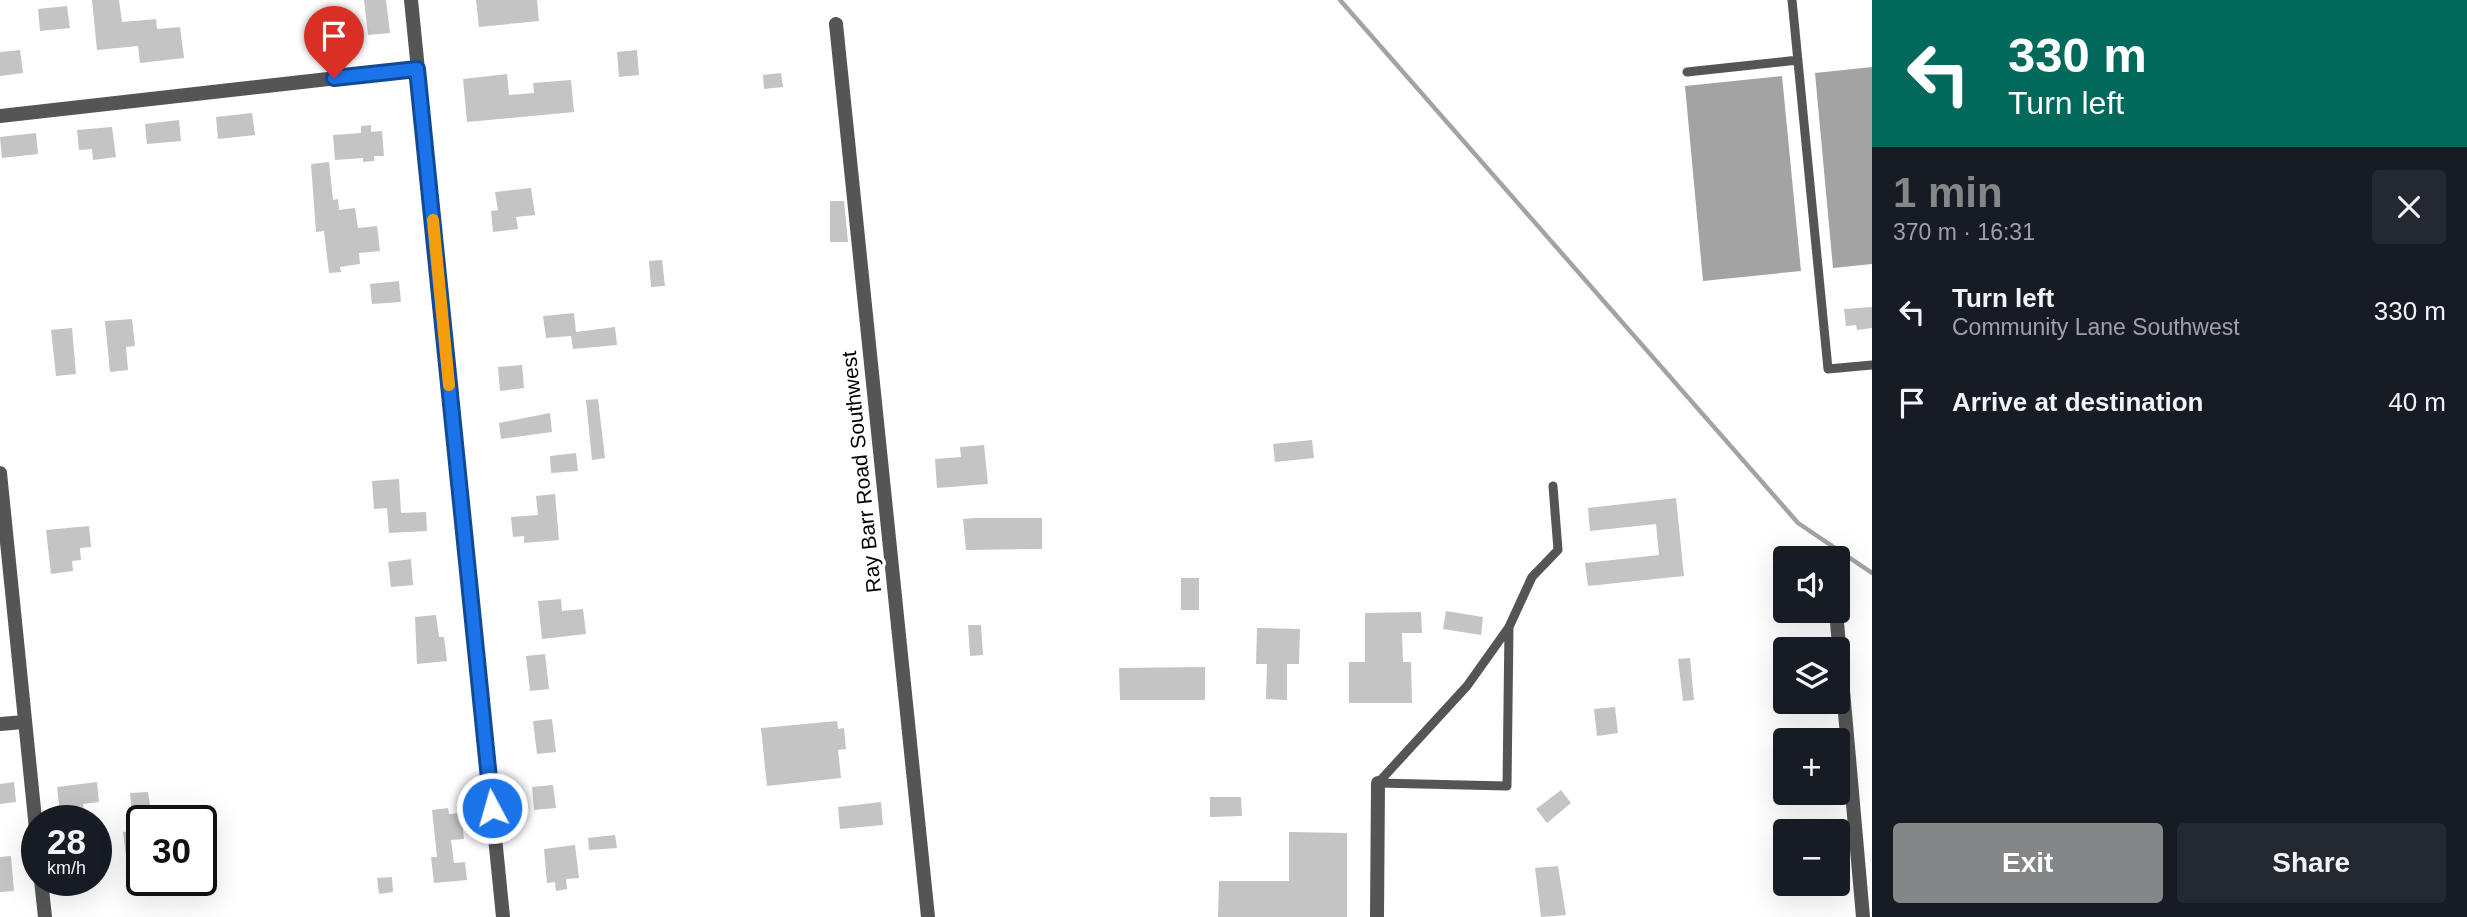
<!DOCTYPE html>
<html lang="en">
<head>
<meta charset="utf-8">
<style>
	:root { --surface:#171b24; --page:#242831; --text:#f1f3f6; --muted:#9ea1a6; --accent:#858687 }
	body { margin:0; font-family:Arial,sans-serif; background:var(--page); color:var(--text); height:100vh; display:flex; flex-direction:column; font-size:26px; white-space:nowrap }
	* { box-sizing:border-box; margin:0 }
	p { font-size:23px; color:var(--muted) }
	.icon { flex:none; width:38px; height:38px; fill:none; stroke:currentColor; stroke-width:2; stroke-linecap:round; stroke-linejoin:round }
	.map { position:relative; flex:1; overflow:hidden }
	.details { display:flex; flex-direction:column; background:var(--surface); width:595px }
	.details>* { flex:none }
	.guide { background:#00695c; color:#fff; overflow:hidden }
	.tools { position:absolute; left:1773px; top:546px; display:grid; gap:14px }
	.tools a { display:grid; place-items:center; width:77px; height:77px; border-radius:7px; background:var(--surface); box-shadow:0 7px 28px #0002; font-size:35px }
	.speed { position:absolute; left:21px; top:805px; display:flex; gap:14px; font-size:35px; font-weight:700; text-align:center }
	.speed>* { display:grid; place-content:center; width:91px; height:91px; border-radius:50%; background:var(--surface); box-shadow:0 7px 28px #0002; line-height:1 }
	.speed small { font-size:18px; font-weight:400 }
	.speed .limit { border:4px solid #111; border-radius:10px; background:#fff; color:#111 }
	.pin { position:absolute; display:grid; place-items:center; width:60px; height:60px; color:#fff; margin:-72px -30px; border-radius:50% 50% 50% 0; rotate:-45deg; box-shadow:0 0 7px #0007 }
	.pin .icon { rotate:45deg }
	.me { position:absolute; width:77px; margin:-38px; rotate:354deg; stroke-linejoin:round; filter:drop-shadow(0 0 5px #0008) }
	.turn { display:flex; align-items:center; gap:24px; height:147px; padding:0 21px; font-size:32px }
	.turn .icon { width:91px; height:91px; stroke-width:2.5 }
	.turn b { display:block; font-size:49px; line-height:60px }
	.round { display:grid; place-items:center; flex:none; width:74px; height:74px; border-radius:7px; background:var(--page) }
	.summary { display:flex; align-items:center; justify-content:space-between; height:119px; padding:0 21px }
	h1 { font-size:42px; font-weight:800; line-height:52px; color:var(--accent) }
	.cta { display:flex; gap:14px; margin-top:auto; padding:14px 21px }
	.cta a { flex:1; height:80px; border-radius:7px; background:var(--accent); color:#fff; font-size:28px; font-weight:800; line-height:80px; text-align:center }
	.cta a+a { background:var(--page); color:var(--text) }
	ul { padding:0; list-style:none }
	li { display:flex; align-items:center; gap:21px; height:91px; padding:0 21px }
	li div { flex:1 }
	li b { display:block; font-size:26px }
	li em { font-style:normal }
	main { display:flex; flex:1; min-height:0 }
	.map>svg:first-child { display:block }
	.water { fill:#a3a3a3 }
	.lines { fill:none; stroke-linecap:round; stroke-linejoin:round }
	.stream { stroke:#a3a3a3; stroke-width:4.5 }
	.building { fill:#c4c4c4 }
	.service { stroke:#555; stroke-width:9 }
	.minor { stroke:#555; stroke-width:14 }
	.route-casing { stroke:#114b97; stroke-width:18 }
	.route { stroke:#1a73e8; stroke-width:12 }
	.slow { stroke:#f59e0b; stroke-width:12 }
	.labels { text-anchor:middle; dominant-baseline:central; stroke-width:7; stroke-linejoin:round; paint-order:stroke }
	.street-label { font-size:21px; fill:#000; stroke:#fff }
</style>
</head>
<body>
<main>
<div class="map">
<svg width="1872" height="917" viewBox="0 0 1872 917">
	<rect width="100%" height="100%" fill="#fff"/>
	<path class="water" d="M1872 67V264L1833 268 1815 73Z
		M1782 76 1801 271 1703 281 1685 86Z"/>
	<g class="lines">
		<path class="stream" d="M1340 0 1798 523 1872 573"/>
	</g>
	<path class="building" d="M92 0H119L122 22 156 19 157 29 180 27 184 58 140 63 138 46 97 50Z
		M364 0H386L390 33 368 35Z
		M476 0H537L539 21 479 27Z
		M67 6 70 28 40 31 38 9Z
		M20 50 23 73 0 76V52Z
		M637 50 639 75 619 77 617 52Z
		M781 73 783 87 764 89 763 75Z
		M507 74 509 95 534 93 533 83 571 80 574 112 467 122 463 79Z
		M252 113 255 135 218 139 216 117Z
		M179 120 181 141 147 144 145 124Z
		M371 125V132L382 131 384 156H374V161L363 162V158L335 160 333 135 361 133V126Z
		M112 127 116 157 93 160 92 149 79 150 77 130Z
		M36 133 38 154 2 158 0 137Z
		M329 162 333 200 338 199 339 210 355 208 358 228 377 226 380 251 359 253 360 264 340 267 341 272 329 273 324 231 316 232 311 164Z
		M531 188 535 215 516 217 518 229 493 232 491 211 498 210 495 192Z
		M830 201H844L848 242H830Z
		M662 260 665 286 651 287 649 261Z
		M399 281 401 302 372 304 370 284Z
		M1872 307V328L1857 330 1856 325 1846 326 1844 309Z
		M574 313 576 332 615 327 617 345 573 349 571 336 546 338 543 316Z
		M132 319 135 346 126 347 128 370 110 372 105 321Z
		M72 328 76 374 56 376 51 330Z
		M522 365 524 388 500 391 498 367Z
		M598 399 605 458 592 460 586 400Z
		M550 413 552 432 501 439 499 423Z
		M1312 440 1314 458 1275 462 1273 444Z
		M984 445 988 484 937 488 935 459 961 457 960 447Z
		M576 453 578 471 551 473 550 456Z
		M399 479 401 513 426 512 427 531 389 533 387 508 374 509 372 481Z
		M555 494 559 540 524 543V536L513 537 511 517 538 515 536 496Z
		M1676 498 1684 576 1588 586 1585 563 1659 555 1656 524 1590 531 1588 508Z
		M975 518H1042V549L966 550 963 519Z
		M89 526 91 547 80 548 81 560 72 561 73 571 51 574 46 530Z
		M411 559 413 585 391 587 388 562Z
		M1181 578H1199V610H1181Z
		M561 599 562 611 583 609 586 634 542 639 538 601Z
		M1446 611 1483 617 1481 635 1443 629Z
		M1421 612 1422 633H1402L1403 662H1411L1412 703H1349V662H1365V613Z
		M436 615 439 637H444L447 661 417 664 415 617Z
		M968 625H981L983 655 970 656Z
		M1257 628 1300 629 1299 664H1287V700L1266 699 1267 664H1256Z
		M545 654 549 689 530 691 526 656Z
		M1690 658 1694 700 1683 701 1678 659Z
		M1205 667V700H1120L1119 668Z
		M1615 707 1618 733 1597 736 1594 709Z
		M552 719 556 752 537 754 533 721Z
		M837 721 838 729 844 728 846 749 838 750 841 778 767 786 761 728Z
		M14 782 16 802 0 804V784Z
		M97 782 99 802 83 804 85 821H61L57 787Z
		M553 785 556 808 534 810 532 787Z
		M1561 790 1571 803 1547 823 1536 809Z
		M148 792 151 812 132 814 130 793Z
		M1210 797H1241L1242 816 1210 817Z
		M881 802 883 825 840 829 838 807Z
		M448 808 449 814 461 813 464 839 451 840 454 863 465 862 467 880 434 883 431 857H437L432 810Z
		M142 830V862L127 864 123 832Z
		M1289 832 1347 833V917H1218L1219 881H1289Z
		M615 835 617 848 589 850 588 838Z
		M575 845 579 878 566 879 567 889 556 891 555 882 547 883 544 849Z
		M11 856 14 891 0 892V857Z
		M1558 866 1566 915 1541 917 1535 868Z
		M392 877 393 892 379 894 377 878Z"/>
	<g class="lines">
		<path class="service" d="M1792 0 1828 369 1872 365
			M1687 72 1798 60
			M1509 627 1507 786 1378 783 1467 686Z
			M1509 627 1532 577 1558 550 1553 486"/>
		<path class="minor" d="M411 0 503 917
			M836 24 928 917
			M0 116 417 69
			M0 473 37 839
			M1836 611 1863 917
			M0 724 24 722
			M41 880 45 917
			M1377 917 1378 783"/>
	</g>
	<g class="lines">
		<g class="route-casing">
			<path id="route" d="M334 78 417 69 492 808"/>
		</g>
		<use href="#route" class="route"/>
		<path class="slow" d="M433 220 449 385"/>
	</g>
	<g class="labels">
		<g class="street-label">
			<text transform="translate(861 472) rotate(-96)">Ray Barr Road Southwest</text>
		</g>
	</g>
</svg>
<div class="tools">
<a><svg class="icon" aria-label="sound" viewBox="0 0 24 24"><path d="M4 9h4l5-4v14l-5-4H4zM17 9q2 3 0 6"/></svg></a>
<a><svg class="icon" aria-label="layers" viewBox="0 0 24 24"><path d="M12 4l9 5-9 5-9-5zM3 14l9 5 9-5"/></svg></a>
<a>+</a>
<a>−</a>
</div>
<div class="speed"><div>28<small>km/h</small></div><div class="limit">30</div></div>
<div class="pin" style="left:334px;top:78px;background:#d93025"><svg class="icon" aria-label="arrive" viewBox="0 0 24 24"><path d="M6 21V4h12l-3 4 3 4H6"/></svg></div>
<svg class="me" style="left:492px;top:808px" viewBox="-20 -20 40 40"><circle r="17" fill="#1a73e8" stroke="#fff" stroke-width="3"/><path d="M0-11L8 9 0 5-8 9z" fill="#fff"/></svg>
</div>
<section class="details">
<div class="guide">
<div class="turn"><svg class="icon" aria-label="left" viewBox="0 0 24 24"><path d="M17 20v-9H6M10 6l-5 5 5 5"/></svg><div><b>330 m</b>Turn left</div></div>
</div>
<div class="summary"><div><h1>1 min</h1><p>370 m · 16:31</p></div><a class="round"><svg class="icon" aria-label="close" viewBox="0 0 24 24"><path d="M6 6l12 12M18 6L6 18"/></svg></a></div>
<ul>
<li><svg class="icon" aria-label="left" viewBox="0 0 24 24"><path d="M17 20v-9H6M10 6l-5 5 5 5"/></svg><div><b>Turn left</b><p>Community Lane Southwest</p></div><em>330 m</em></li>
<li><svg class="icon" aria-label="arrive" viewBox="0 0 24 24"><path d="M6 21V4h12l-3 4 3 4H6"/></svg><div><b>Arrive at destination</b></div><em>40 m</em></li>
</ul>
<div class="cta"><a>Exit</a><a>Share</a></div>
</section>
</main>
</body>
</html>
